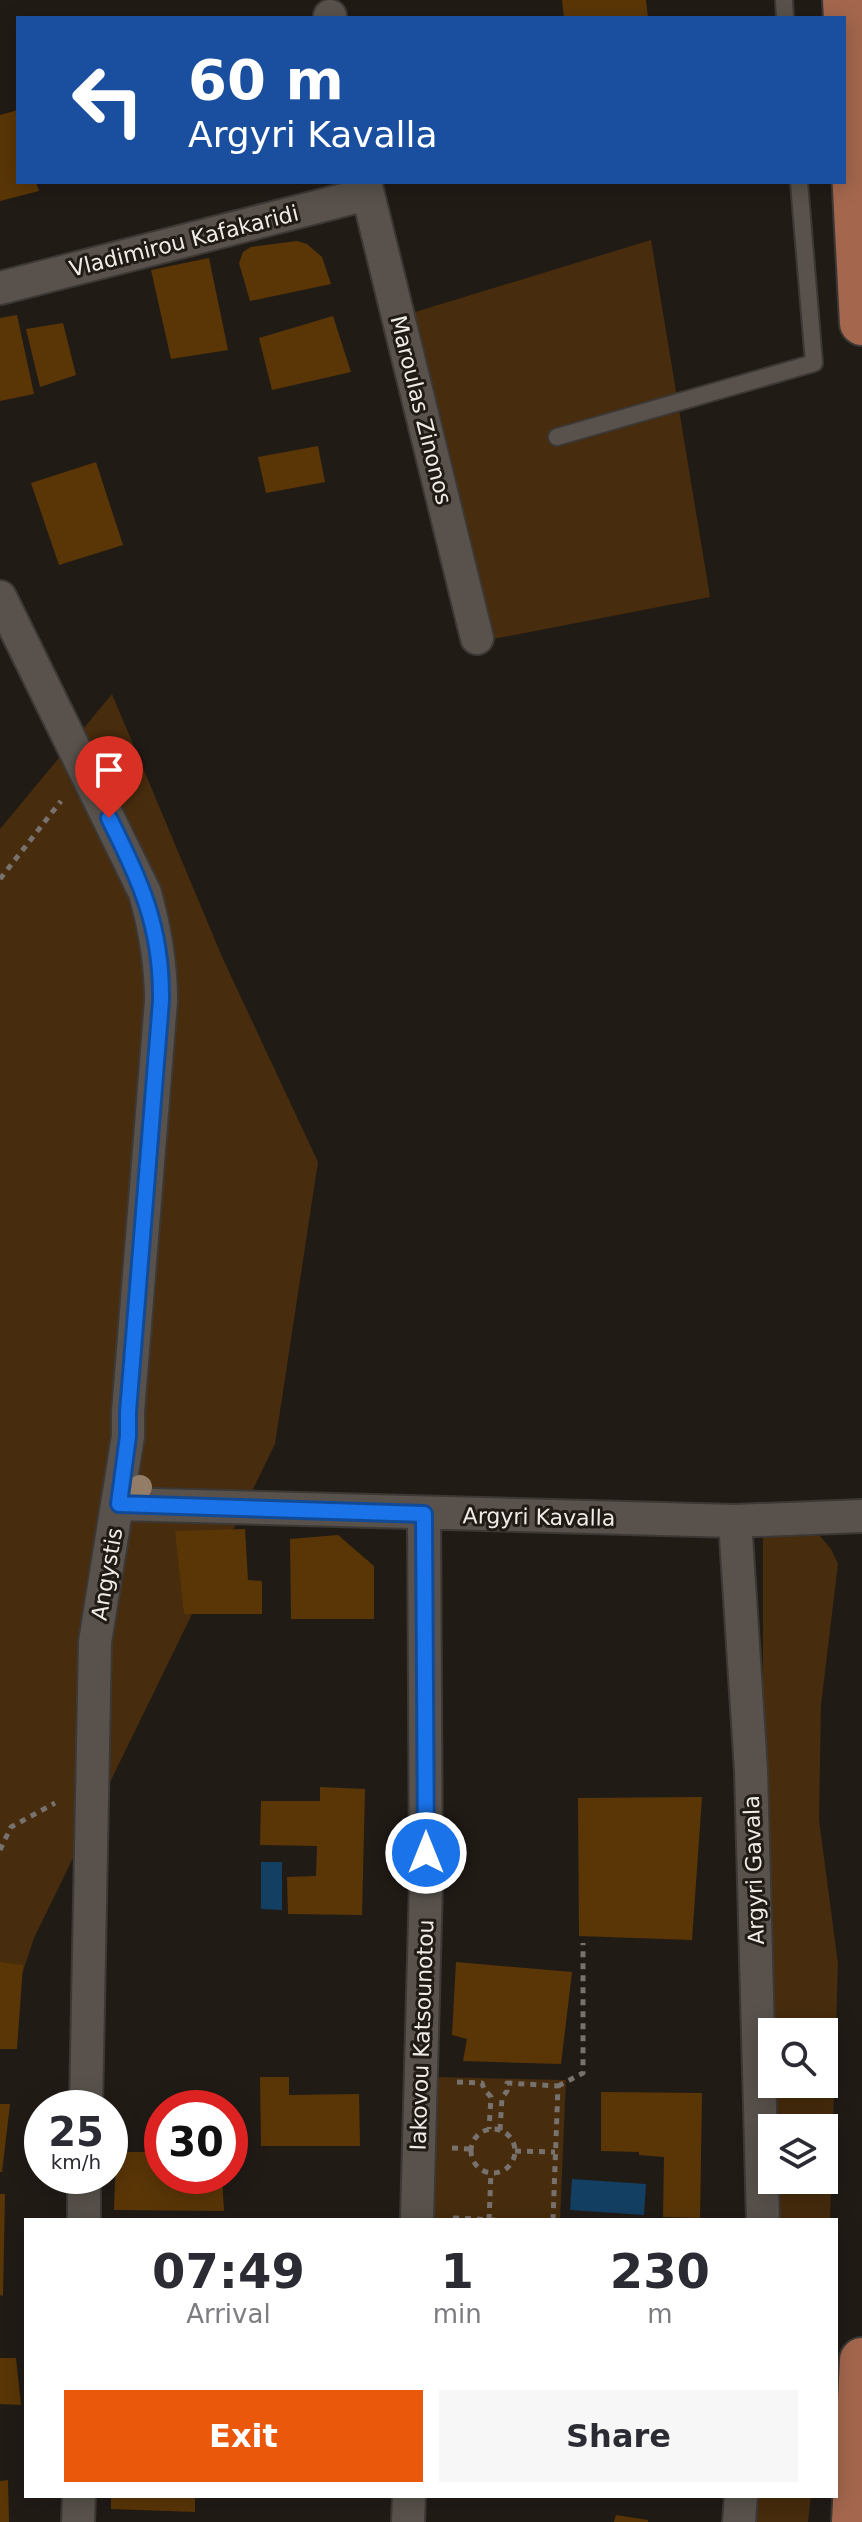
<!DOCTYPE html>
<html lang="en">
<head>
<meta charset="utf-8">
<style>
	:root { --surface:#fff; --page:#f7f7f7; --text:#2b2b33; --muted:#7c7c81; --accent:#ea580c }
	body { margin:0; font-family:"DejaVu Sans",sans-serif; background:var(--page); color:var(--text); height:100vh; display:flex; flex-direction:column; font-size:30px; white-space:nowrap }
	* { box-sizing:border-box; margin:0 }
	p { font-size:26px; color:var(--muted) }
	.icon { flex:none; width:44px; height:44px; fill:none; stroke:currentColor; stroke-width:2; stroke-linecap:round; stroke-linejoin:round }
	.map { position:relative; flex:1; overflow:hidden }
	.drawer { position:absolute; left:24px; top:2218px; width:814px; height:280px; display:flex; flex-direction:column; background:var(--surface); border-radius:0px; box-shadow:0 4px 20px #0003 }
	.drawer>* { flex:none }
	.banner { position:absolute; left:16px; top:16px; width:830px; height:168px; border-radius:0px; box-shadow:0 4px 20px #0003; background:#1a4fa0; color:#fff; overflow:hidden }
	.buttons { position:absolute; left:758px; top:2018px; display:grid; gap:16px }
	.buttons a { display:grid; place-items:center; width:80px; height:80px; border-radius:0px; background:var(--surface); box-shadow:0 4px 20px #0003; font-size:40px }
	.speed { position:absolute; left:24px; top:2090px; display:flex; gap:16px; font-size:40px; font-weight:700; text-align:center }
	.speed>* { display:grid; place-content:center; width:104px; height:104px; border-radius:50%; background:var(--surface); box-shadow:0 4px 20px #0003; line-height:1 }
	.speed small { font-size:20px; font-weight:400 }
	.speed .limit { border:12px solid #d22; background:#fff; color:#111 }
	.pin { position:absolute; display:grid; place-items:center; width:68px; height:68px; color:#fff; margin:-82px -34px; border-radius:50% 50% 50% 0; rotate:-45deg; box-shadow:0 0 8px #0007 }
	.pin .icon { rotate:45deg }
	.me { position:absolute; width:88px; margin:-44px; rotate:0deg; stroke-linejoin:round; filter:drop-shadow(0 0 6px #0008) }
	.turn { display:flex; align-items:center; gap:28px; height:168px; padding:0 40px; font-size:36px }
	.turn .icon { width:104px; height:104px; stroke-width:2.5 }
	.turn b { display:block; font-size:56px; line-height:68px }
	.eta { display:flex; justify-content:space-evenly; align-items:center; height:136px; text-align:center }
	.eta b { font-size:48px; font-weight:700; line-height:56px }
	.cta { display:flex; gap:16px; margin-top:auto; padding:16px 40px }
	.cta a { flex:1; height:92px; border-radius:0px; background:var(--accent); color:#fff; font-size:32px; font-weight:700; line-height:92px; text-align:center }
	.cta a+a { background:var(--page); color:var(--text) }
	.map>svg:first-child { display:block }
	.green { fill:#472c0d }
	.water { fill:#133f63 }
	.building { fill:#5a3607 }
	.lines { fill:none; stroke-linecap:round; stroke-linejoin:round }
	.lane-casing { stroke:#3c3835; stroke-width:20 }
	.street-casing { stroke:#3c3835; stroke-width:36 }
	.primary-casing { stroke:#3c3835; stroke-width:48 }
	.path { stroke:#77726d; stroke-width:5; stroke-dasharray:6 6; stroke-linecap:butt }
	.lane { stroke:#59524c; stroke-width:16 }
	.street { stroke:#59524c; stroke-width:32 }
	.primary { stroke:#a4674d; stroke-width:44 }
	.tree { fill:#947d67 }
	.route-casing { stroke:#114b97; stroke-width:20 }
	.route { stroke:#1a73e8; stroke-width:14 }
	.labels { text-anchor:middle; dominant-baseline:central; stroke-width:6; stroke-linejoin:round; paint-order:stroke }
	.street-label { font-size:22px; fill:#efebe7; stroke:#211b16 }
</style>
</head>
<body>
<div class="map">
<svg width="862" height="2522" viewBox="0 0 862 2522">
	<rect width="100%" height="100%" fill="#211b16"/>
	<path class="green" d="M651 240 710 597 488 640 412 313Z
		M112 694 223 959 318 1162 275 1444 34 1938 0 2041V829Z
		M800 1533 820 1536 831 1549 838 1564 821 1705 819 1820 838 1964 830 2220H777L776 2180H824V2128H774L773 2084H824V2032H772L763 1765V1536Z
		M437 2077 566 2080 560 2220H432Z
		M750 2496H811L808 2522H748Z"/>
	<path class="water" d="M261 1862H282V1910L261 1909Z
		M572 2179 646 2184 644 2215 570 2210Z"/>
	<path class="building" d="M562 0H646L648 18H564Z
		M18 110V182H36L39 191 0 201V115Z
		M297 241 307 244 322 257 331 284 250 301 239 263 243 252 251 247Z
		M209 258 228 350 171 359 151 270Z
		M17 315 34 394 0 401V318Z
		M333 316 351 372 272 390 259 338Z
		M63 323 76 375 40 387 26 329Z
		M318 446 325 482 266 493 258 457Z
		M96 462 123 545 59 565 31 483Z
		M245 1529 248 1580 262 1581V1614H184L175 1531Z
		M338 1535 374 1566V1619H291L290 1539Z
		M320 1787 365 1789 362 1915 288 1914 287 1877 316 1876 317 1846 260 1845 261 1801H320Z
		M702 1797 692 1940 579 1936 578 1798Z
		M0 1962 23 1965 17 2049H0Z
		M456 1962 572 1972 561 2064 463 2061 467 2039 452 2035Z
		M260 2077H289V2095L359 2094 360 2146H261Z
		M601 2092 702 2093 700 2218 663 2217 664 2157 639 2155V2152L601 2151Z
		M0 2104H10L2 2172H0Z
		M116 2152H162V2176H222L224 2211 114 2210Z
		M0 2194H5L3 2296 0 2295Z
		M0 2358H16L21 2405 0 2404Z
		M8 2480 9 2522H0V2481Z
		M111 2496H195V2512L111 2509Z
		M616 2515 648 2520V2522H614Z"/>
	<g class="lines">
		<g class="lane-casing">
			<path id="lane" d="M784 0 785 18
				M557 437 814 363 799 182"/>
		</g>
		<g class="street-casing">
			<path id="street" d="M330 16V18
				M365 182 477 638
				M0 288 367 194
				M0 597 145 893C155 929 161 963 161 1001L128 1412V1436L95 1642 86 2108
				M119 1504 735 1521 862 1516
				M735 1521 751 1770 763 2220
				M84 2220V2176
				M417 2220 426 1883 424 1514
				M78 2522 79 2496
				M408 2522 409 2496
				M739 2522 741 2496"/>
		</g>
		<g class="primary-casing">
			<path id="primary" d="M845 0 862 323
				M854 2522 862 2360"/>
		</g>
		<path class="path" d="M0 879 61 801
			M0 1850 11 1827 55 1803
			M457 2082 482 2083 484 2089 491 2097 489 2129
			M558 2086 583 2073V1943
			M471 2151a22 22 0 1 1 44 0a22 22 0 1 1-44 0Z
			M500 2130 502 2098 507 2091V2083L558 2086 553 2220
			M452 2148 471 2149
			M515 2151 555 2152
			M453 2218 496 2220
			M489 2220 491 2173"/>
		<use href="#lane" class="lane"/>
		<use href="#street" class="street"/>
		<use href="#primary" class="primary"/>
	</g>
	<circle class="tree" cx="140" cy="1487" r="12"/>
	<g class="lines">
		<g class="route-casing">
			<path id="route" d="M109 818C141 883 162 927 161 1001L128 1412V1436L119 1504 424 1514 426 1853"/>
		</g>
		<use href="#route" class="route"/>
	</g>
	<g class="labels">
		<g class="street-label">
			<text transform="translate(184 241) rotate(-14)">Vladimirou Kafakaridi</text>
			<text transform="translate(421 410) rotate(76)">Maroulas Zinonos</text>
			<text transform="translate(539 1517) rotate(1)">Argyri Kavalla</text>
			<text transform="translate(107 1574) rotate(-80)">Angystis</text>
			<text transform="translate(754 1870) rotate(-92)">Argyri Gavala</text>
			<text transform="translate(422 2035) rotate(-88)">Iakovou Katsounotou</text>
		</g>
	</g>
</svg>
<div class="buttons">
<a><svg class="icon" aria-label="search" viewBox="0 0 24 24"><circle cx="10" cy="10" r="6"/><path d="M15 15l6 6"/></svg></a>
<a><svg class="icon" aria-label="layers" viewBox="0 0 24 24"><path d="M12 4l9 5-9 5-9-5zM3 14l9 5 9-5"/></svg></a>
</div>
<div class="speed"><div>25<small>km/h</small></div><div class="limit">30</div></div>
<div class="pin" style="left:109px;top:818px;background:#d93025"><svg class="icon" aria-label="arrive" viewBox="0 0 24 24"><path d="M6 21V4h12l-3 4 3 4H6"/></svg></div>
<svg class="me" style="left:426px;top:1853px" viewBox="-20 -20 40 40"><circle r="17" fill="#1a73e8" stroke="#fff" stroke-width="3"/><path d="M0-11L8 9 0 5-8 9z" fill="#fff"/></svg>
<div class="banner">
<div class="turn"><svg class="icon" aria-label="left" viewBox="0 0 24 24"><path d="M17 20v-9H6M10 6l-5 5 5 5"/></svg><div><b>60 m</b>Argyri Kavalla</div></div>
</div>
<section class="drawer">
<div class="eta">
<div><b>07:49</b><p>Arrival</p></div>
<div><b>1</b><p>min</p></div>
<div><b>230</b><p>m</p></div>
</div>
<div class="cta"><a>Exit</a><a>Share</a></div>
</section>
</div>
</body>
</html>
